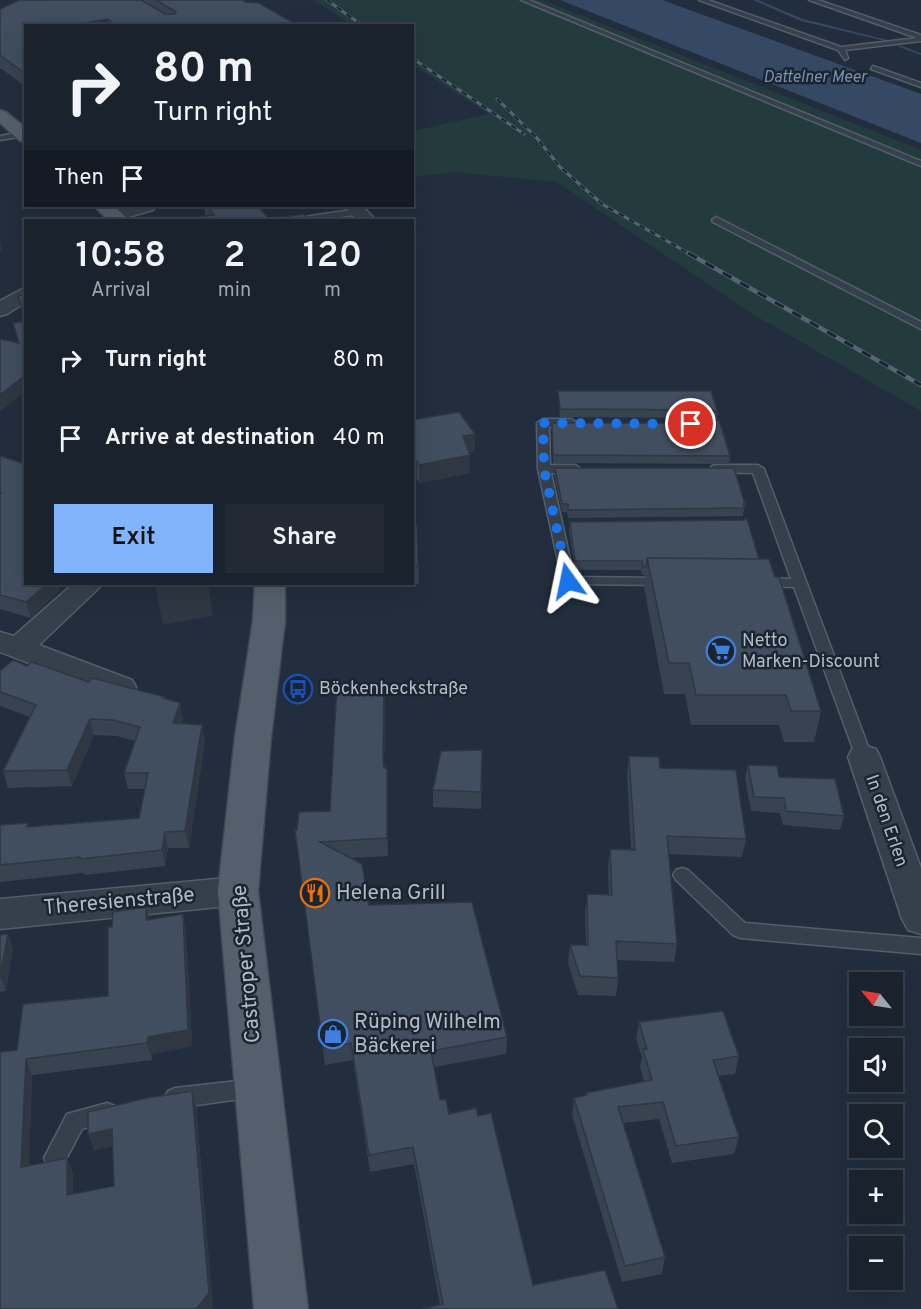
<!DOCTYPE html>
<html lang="en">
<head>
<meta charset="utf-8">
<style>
	:root { --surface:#1a222e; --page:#232a36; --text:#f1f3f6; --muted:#9fa4aa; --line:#383f4a; --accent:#82b4fc }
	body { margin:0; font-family:Overpass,sans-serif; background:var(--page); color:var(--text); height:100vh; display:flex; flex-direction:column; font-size:22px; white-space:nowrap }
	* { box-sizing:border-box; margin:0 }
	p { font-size:20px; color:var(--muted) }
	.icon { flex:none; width:33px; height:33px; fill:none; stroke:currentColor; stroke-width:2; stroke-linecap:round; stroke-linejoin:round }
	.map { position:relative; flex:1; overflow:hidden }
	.side { position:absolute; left:24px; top:219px; width:390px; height:366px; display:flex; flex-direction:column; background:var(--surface); border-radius:0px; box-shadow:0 6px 24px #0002,0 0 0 2px var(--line) }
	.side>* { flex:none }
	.guide { position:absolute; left:24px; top:24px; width:390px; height:183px; border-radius:0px; box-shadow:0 6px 24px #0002,0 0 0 2px var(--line); background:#1a222e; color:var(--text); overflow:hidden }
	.needle { width:39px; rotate:300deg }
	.controls { position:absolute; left:849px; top:972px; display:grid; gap:12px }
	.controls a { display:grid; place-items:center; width:54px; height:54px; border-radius:0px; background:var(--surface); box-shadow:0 6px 24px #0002,0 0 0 2px var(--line); font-size:30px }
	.pin { position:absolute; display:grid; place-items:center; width:51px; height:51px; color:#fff; margin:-26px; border:3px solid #fff; border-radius:50%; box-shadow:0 2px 6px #0007 }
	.me { position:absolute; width:66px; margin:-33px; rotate:348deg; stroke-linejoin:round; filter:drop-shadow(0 0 4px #0008) }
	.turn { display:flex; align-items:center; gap:21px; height:126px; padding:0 30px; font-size:27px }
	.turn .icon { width:78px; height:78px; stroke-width:2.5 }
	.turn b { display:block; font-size:42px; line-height:51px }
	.then { display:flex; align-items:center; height:57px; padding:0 30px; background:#0003; gap:12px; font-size:22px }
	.eta { display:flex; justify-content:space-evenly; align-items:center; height:102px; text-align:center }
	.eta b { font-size:36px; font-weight:600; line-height:42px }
	.action { display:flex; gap:12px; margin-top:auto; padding:12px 30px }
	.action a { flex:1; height:69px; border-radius:0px; background:var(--accent); color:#111; font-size:24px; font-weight:600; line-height:69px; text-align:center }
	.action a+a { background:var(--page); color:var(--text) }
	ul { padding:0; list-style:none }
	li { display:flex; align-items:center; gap:18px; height:78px; padding:0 30px }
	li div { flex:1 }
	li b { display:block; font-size:22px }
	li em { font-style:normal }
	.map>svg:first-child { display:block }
	.green { fill:#243b3e }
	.water { fill:#354965 }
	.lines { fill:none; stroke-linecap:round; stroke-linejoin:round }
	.stream { fill:#354965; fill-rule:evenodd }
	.service-casing { stroke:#545e6a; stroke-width:3 }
	.minor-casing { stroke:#545e6a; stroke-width:3 }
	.primary-casing { stroke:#3f4955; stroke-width:3 }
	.service { fill:#36404d; fill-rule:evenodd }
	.minor { fill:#36404d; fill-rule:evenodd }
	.primary { fill:#545f6d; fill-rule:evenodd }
	.rail-far1-casing { stroke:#576474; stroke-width:3 }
	.rail-casing { stroke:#576474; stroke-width:4.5 }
	.rail-far1 { stroke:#1b2531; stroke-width:2; stroke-dasharray:6; stroke-linecap:butt }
	.rail { stroke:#1b2531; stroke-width:3; stroke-dasharray:10; stroke-linecap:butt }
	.wall { fill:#384352 }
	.shaded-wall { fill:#2e3742 }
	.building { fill:#414e5f; stroke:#2e3742; stroke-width:1.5 }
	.route { stroke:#1a73e8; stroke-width:10; stroke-dasharray:0 18 }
	.labels { text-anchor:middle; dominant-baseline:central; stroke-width:5; stroke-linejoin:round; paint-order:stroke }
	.far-water-label { font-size:16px; font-style:italic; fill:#7891b2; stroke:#1b2531 }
	.poi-label { font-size:18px; fill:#b1bbc8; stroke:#1b2531; text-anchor:start }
	.street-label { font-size:18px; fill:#b1bbc8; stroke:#1b2531 }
	.near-poi-label { font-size:21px; fill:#b1bbc8; stroke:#1b2531; text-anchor:start }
	.near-street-label { font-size:21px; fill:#b1bbc8; stroke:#1b2531 }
</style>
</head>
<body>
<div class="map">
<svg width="921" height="1309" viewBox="0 0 921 1309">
	<rect width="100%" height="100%" fill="#222e3d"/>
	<path class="green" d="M314 0H542L921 150V411L751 313 557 182 455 172 413 177V131L489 114 413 65 412 26 352 25Z"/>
	<path class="water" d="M560 0H662L921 94V143Z"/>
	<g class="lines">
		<path class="stream" d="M753 0H758L803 19 887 40 885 41 801 21Z
			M899 45 921 53V55L899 47Z"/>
		<g class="service-casing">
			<path id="service" d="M521 0H529L921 161V166Z
				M699 0H708L841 47 917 38 809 0H818L921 35V41L845 50 848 58 845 60 838 50Z
				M873 66 921 83V87L871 69Z
				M22 132H25V136L0 140V136Z
				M358 209 362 212 361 214 319 220H300L304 217Z
				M716 217 921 322V329L713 222 712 220Z
				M543 419H571L577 423 571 427H549L550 465H575L581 469 575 473H551L574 577 665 578 672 582 670 585 563 584 538 469 537 423Z
				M716 465H758L764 469 872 757 870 761H858L856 757 794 587 761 586 754 582 761 578 791 579 753 473 712 472 710 469 712 466Z
				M682 868 688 870 745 923 921 938V954L740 938 733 935 676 880 673 875 676 870Z
				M255 1079 262 1081 266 1088 262 1095 255 1097 175 1108 168 1105 164 1098 168 1091 175 1088Z
				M107 1103 115 1106 118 1113 115 1120 82 1129 63 1165 55 1168 47 1165 44 1158 67 1114Z"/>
		</g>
		<g class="minor-casing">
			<path id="minor" d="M130 206H156L153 210 118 220H109L106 216 109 212Z
				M344 206H362L376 220H357Z
				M26 287V302L7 314 0 316V301Z
				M73 584H103L39 645 132 680 136 687 132 694 121 697 110 694 0 652V632L14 636Z
				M864 745 876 749 880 757 921 868V934L908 930 902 919 848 757 852 749Z
				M238 877 251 881 256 891 251 901 238 905 0 929V899Z"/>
		</g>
		<g class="primary-casing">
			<path id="primary" d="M0 110 6 112 26 128V142L20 141 0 123Z
				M94 206H114L129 220H108Z
				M255 584H285V621L271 737 258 891 308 1309H254L218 891 235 737 253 621Z"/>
		</g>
		<use href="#service" class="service"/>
		<use href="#minor" class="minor"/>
		<use href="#primary" class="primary"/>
		<g class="rail-far1-casing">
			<path id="rail-far1" d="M327 0 363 26
				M412 58 524 134
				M497 99 536 137 560 167 602 204 690 254"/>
		</g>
		<g class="rail-casing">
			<path id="rail" d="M688 253 921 385"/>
		</g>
		<use href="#rail-far1" class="rail-far1"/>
		<use href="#rail" class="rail"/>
	</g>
	<path class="wall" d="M19 0H242L299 26H26V87L2 69H0V9Z
		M204 206H258L269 219 310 220H183V219L206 216 205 213Z
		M26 295V391L18 342 13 323 25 321 18 296Z
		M558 391H711L718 413 717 420 712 418 560 417 558 399Z
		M412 420 475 451 469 452 470 473 420 483 417 479 412 480Z
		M552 423 730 456 729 464 553 463Z
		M0 456 26 584H59L60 590 31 618 0 609Z
		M555 468 745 504 744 512H743V516L568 518 567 512H562L554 475Z
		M570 522 759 559 775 577 821 711 814 742H784L779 725H691L685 694H664L644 587 645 575H642L641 570H575L569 530Z
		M412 524H417L419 584 331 587V584H412Z
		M27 666 89 682 180 703 183 719 181 724 202 725 205 741 189 848H168L165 866 85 875 84 873 0 882V825L29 827 139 818 144 789H128L124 773 135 741 117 736 94 735 72 786 8 788 3 771 30 717 0 706V671Z
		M384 682 385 700 384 766 388 786V856L350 858 369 905 507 1037 506 1054 434 1067 440 1100 449 1114 533 1285 440 1305 414 1164 370 1172 353 1060 325 1065 295 829 297 830 330 811Z
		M482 750 481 809 433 807V790Z
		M629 756 660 768 746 839 742 857 669 854 677 944 674 962 617 960 618 978 616 996 578 995 568 963 570 945H586L585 913 587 894 609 895 608 867 610 849 631 850 627 775Z
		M748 765 779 777 844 816 840 830 783 825 780 813 751 811 745 779Z
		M149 920 186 931 192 1046 152 1054V1060L32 1075 29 1166 67 1158 73 1174V1194L114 1186 113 1146 94 1150 192 1091 196 1107 213 1308 0 1309 17 1050 108 996Z
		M0 935 13 948 6 991 0 992Z
		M639 1022 739 1056 735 1074 718 1076 739 1137 734 1154 672 1163 659 1119 623 1123 665 1257 662 1274 622 1282 572 1115 574 1098 586 1096V1093L644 1082 640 1067 642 1057 636 1039Z"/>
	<path class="shaded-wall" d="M108 19 109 26H63Z
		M23 72H26V83Z
		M0 241 2 251 0 252Z
		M26 375V391L0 412V395Z
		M475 434V451L463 453V436Z
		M470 455V473L420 483 419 465Z
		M417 461V479L412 480V462Z
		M47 584H59L60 590 31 618 26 602Z
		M161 584H208L213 616 163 625 155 585Z
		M384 682 385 700 384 774 383 756Z
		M180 703 183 719 176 739 173 723Z
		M90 719 94 735 72 786 67 770Z
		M202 725 205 741 189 848 185 831Z
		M387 768 388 786V856L387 838Z
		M165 832 168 848 165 866 162 850Z
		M146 907 151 924 146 920Z
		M183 914 186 931 192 1046 152 1054V1060L147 1043 148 1037Z
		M8 934 13 948 6 991 0 976Z
		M26 1059 32 1075 28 1183 21 1167Z
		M192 1091 196 1107 213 1308 212 1309H193Z
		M112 1129 117 1145 94 1150 88 1134Z
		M67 1158 73 1174V1211L67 1195Z"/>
	<path class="building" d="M19 0H141L165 14H174L176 12 156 0H242L246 2 259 3 299 26H117L108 19 63 26H26V72H23L0 55V9Z
		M207 206H258L269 219 304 214 310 220H184L183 219 214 215Z
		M26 295V319L18 296Z
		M26 321V375L0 395V339L19 343 13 323Z
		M558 391H711L718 413 713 410 560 409Z
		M459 412 475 434 463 436 470 455 419 465 417 461 412 462V420Z
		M719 419 730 456 554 455 553 453 552 423H713Z
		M0 456 22 463 26 461V584H47L26 602 0 595V494L1 493H0Z
		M555 468H734L745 504H743L744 508 568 510V504H562Z
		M747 519 759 559 647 558 646 567H643L642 561H575L570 522 744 520Z
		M412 524H417L418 566H412Z
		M647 558 769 559 775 577H779L821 711H791L786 695H696L689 663H669Z
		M13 660 27 666 32 662 89 682 92 678 165 697 163 698 180 703 173 723 202 725 185 831 165 832 162 850 80 859V857L0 865V825L28 823 27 827 139 818 148 773H124L140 727 113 720 90 719 67 770 3 771 36 705 0 692V671Z
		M384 682 383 756 384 768H387V838L320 842 362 864 369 905 472 902 507 1037 431 1051 440 1100 446 1099 449 1114 476 1108 478 1116 491 1113 533 1285 605 1270 618 1309H423L443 1304 413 1147 369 1155 351 1043 323 1048 295 829 297 830 299 812 330 811 337 684Z
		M482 750 481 792 433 790 441 751Z
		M629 756 659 757 660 768 736 770 746 839 667 836 677 944 616 941 618 978 580 976 570 945H588L587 894 612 895 610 849 635 850Z
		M748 765 777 766 779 777 835 779 844 816 786 811 784 798 754 797Z
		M146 907V920L183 914 188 1030 148 1037 147 1043 26 1059 21 1167 67 1158V1195L114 1186 112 1129 88 1134V1112L147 1098 192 1091 209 1293 197 1308 193 1309H0V1052L17 1050 23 1004 108 996V927H112L113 912Z
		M8 934 0 976V935Z
		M723 1011 739 1056 713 1060 739 1137 676 1146 663 1102 618 1107 665 1257 625 1266 574 1098 587 1095 586 1093 652 1080 643 1049H647L639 1022Z"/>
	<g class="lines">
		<path class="route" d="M568 581 544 469 543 423 691 424"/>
	</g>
	<defs>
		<g id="supermarket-ring" transform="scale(1.5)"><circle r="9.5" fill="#1b2531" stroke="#3f7fe0" stroke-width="1.5"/><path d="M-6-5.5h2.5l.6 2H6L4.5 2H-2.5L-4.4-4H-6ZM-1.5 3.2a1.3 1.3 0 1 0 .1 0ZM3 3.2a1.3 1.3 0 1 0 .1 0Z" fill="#3f7fe0"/></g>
		<g id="bus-ring" transform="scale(1.5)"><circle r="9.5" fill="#1b2531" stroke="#1a4fb4" stroke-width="1.5"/><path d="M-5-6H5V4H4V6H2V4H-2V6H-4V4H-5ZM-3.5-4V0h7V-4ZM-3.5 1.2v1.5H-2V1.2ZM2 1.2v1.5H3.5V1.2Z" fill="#1a4fb4"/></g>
		<g id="restaurant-ring" transform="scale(1.5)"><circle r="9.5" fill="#1b2531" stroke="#e8710a" stroke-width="1.5"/><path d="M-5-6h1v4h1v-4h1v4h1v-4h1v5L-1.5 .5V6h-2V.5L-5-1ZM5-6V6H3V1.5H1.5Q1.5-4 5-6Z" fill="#e8710a"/></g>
		<g id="shop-ring" transform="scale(1.5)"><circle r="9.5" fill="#1b2531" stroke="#3f7fe0" stroke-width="1.5"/><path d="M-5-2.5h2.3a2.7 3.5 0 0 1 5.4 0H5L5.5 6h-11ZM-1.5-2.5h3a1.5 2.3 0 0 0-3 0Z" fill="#3f7fe0"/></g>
	</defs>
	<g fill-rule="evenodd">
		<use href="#supermarket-ring" x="721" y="651"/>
		<use href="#bus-ring" x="298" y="689"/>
		<use href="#restaurant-ring" x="315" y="893"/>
		<use href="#shop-ring" x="333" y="1034"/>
	</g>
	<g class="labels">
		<g class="far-water-label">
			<text x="815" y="78">Dattelner Meer</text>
		</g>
		<g class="poi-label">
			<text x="742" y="641">Netto<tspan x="742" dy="21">Marken-Discount</tspan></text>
			<text x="319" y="689">Böckenheckstraße</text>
		</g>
		<g class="street-label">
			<text transform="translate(886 821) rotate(71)">In den Erlen</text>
		</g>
		<g class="near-poi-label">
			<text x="336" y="893">Helena Grill</text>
			<text x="354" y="1022">Rüping Wilhelm<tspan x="354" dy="24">Bäckerei</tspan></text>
		</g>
		<g class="near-street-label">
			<text transform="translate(119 902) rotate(-5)">Theresienstraße</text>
			<text transform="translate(247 964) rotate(-95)">Castroper Straße</text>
		</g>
	</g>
</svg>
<div class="controls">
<a><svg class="needle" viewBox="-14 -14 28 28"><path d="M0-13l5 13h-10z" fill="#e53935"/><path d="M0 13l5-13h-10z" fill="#9fa4aa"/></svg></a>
<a><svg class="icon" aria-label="sound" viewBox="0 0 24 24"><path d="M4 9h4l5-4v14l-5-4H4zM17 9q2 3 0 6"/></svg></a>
<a><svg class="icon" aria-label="search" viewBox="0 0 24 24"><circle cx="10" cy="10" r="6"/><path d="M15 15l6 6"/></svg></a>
<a>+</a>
<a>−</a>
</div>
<div class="pin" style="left:691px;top:424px;background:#d93025"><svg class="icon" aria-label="arrive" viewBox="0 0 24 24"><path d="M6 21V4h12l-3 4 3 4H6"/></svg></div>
<svg class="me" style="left:568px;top:581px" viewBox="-20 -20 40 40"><path d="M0-17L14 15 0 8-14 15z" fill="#1a73e8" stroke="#fff" stroke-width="4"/></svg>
<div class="guide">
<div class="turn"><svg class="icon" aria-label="right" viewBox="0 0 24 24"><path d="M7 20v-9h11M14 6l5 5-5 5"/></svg><div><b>80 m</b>Turn right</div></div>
<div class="then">Then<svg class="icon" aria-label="arrive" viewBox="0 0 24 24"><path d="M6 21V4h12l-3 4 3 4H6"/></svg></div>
</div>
<section class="side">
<div class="eta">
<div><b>10:58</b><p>Arrival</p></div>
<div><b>2</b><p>min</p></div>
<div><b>120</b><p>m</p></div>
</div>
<ul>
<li><svg class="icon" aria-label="right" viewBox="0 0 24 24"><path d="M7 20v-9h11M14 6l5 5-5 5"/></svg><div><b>Turn right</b></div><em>80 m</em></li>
<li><svg class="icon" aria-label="arrive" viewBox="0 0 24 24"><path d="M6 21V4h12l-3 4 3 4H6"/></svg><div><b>Arrive at destination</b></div><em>40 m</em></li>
</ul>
<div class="action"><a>Exit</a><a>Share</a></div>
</section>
</div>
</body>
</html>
